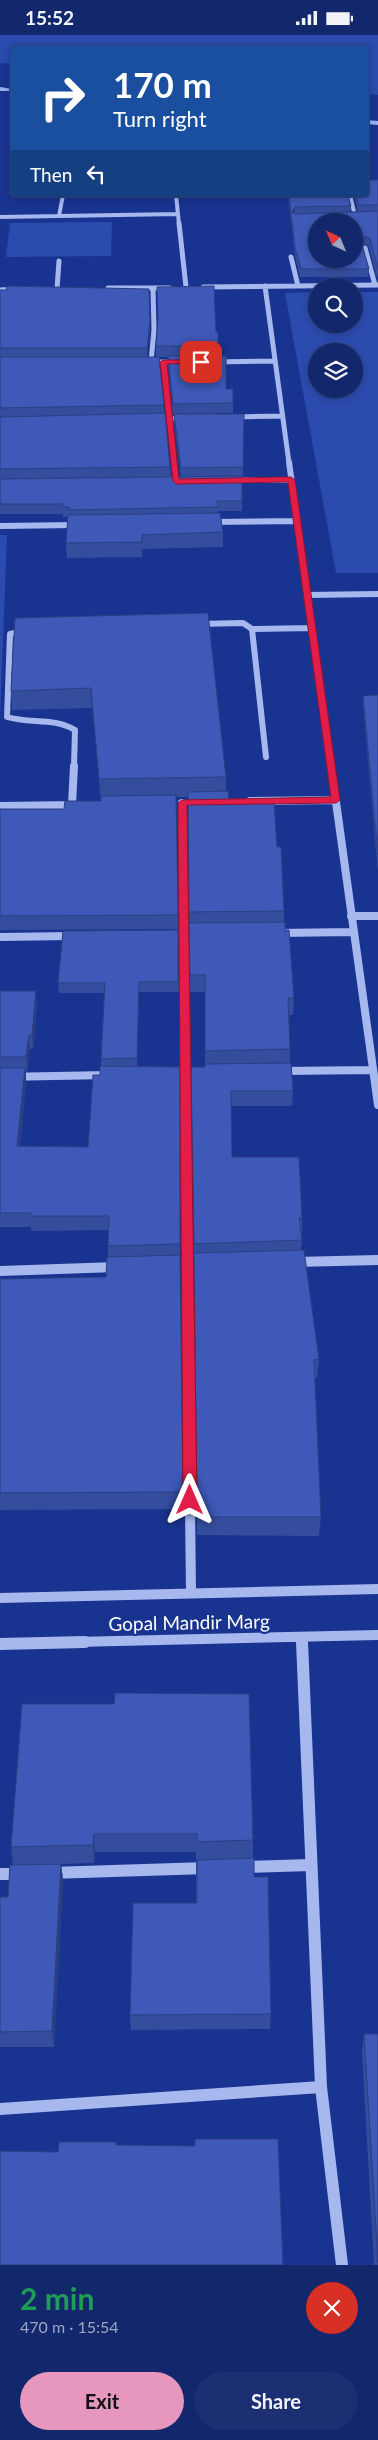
<!DOCTYPE html>
<html lang="en">
<head>
<meta charset="utf-8">
<style>
	:root { --surface:#13276c; --page:#1c2f72; --text:#f1f3f6; --muted:#9da5c2; --line:#32447f; --accent:#e797bd }
	body { margin:0; font-family:Lato,sans-serif; background:var(--page); color:var(--text); height:100vh; display:flex; flex-direction:column; font-size:19px; white-space:nowrap }
	* { box-sizing:border-box; margin:0 }
	p { font-size:16px; color:var(--muted) }
	.icon { flex:none; width:28px; height:28px; fill:none; stroke:currentColor; stroke-width:2; stroke-linecap:round; stroke-linejoin:round }
	.map { position:relative; height:2230px; overflow:hidden }
	.drawer { display:flex; flex-direction:column; background:var(--surface); flex:1 }
	.drawer>* { flex:none }
	.banner { position:absolute; left:10px; top:10px; width:359px; height:152px; border-radius:5px; box-shadow:0 2px 8px #0003,0 0 0 1px var(--line); background:#1a4fa0; color:#fff; overflow:hidden }
	.needle { width:32px; rotate:316deg }
	.tools { position:absolute; left:308px; top:178px; display:grid; gap:10px }
	.tools a { display:grid; place-items:center; width:55px; height:55px; border-radius:50%; background:var(--surface); box-shadow:0 2px 8px #0003,0 0 0 1px var(--line); font-size:25px }
	.pin { position:absolute; display:grid; place-items:center; width:42px; height:42px; color:#fff; margin:-21px; border-radius:10px; box-shadow:0 2px 8px #0006 }
	.me { position:absolute; width:55px; margin:-28px; rotate:0deg; stroke-linejoin:round; filter:drop-shadow(0 0 4px #0008) }
	.turn { display:flex; align-items:center; gap:18px; height:105px; padding:0 20px; font-size:22px }
	.turn .icon { width:65px; height:65px; stroke-width:2.5 }
	.turn b { display:block; font-size:35px; line-height:42px }
	.then { display:flex; align-items:center; height:48px; padding:0 20px; background:#0003; gap:10px; font-size:19px }
	.round { display:grid; place-items:center; flex:none; width:52px; height:52px; border-radius:26px; background:var(--page) }
	.summary { display:flex; align-items:center; justify-content:space-between; height:85px; padding:0 20px }
	h1 { font-size:30px; font-weight:700; line-height:38px; color:#1e9e55 }
	.cta { display:flex; gap:10px; margin-top:auto; padding:10px 20px }
	.cta a { flex:1; height:58px; border-radius:30px; background:var(--accent); color:#111; font-size:20px; font-weight:700; line-height:58px; text-align:center }
	.cta a+a { background:var(--page); color:var(--text) }
	.status { display:flex; justify-content:space-between; align-items:center; height:35px; padding:0 25px; background:var(--surface); direction:ltr }
	.status svg { height:14px; fill:currentColor }
	.map>svg:first-child { display:block }
	.green { fill:#2c4baf; fill-rule:evenodd }
	.lines { fill:none; stroke-linecap:round; stroke-linejoin:round }
	.stream { fill:#9ab0f1; fill-rule:evenodd }
	.minor-far5 { stroke:#a7b8ef; stroke-width:4 }
	.minor-far4 { stroke:#a7b8ef; stroke-width:5 }
	.minor-far3 { stroke:#a7b8ef; stroke-width:6 }
	.minor-far2 { stroke:#a7b8ef; stroke-width:8 }
	.minor-far1 { stroke:#a7b8ef; stroke-width:10 }
	.minor { stroke:#a7b8ef; stroke-width:12 }
	.wall { fill:#354d9d }
	.shaded-wall { fill:#2b3e80 }
	.building { fill:#3e59b7; stroke:#2b3e80; fill-rule:evenodd }
	.route { fill:#e11d48; stroke:#92132f }
	.labels { text-anchor:middle; dominant-baseline:central; stroke-width:4.5; stroke-linejoin:round; paint-order:stroke }
	.near-street-label { font-size:19px; fill:#fff; stroke:#193490 }
</style>
</head>
<body>
<div class="status"><b>15:52</b><svg viewBox="0 0 49 12"><path d="M0 12V9h3v3zM5 12V6h3v6zM10 12V3h3v9zM15 12V0h3v12zM26 1h20v11H26zM47 4h2v5h-2z"/></svg></div>
<div class="map">
<svg width="378" height="2230" viewBox="0 0 378 2230">
	<rect width="100%" height="100%" fill="#193490"/>
	<path class="green" d="M0 0H378V60L366 59V12H12V29L0 28Z
		M112 187 111 221 6 222 10 188Z
		M316 257V289H354V257H378V538H336L285 258ZM354 316V354H316V316Z
		M0 500H7L0 685Z"/>
	<g class="lines">
		<path class="stream" d="M0 52 12 54V56H0Z
			M366 85 378 86V90L366 89Z"/>
		<path class="minor-far5" d="M176 160 179 189
			M350 160 355 181
			M59 181 63 160
			M0 182 178 179"/>
		<path class="minor-far4" d="M179 188 186 252
			M365 213 375 250
			M291 222 298 251
			M265 251 289 428
			M203 252 378 250
			M108 253H170
			M57 254 59 226
			M0 255 17 254
			M148 327H180
			M151 327 154 295 153 253
			M163 327 174 428
			M215 327 275 326
			M233 382 282 381
			M155 384 185 383"/>
		<path class="minor-far3" d="M174 427 176 446
			M289 427 331 732
			M230 445H291
			M210 487 297 486
			M0 491 77 490
			M307 560 378 559
			M197 589 243 588 252 594 312 593
			M252 594 266 722
			M24 596 10 599 7 682C30 689 54 682 75 695L74 732"/>
		<path class="minor-far2" d="M331 731 378 1070
			M250 766 336 765
			M182 768 186 1118
			M72 770 74 731
			M0 771 75 770
			M351 881H378
			M278 898 354 897
			M0 902 72 901
			M280 1036 373 1035
			M0 1042 110 1040"/>
		<path class="minor-far1" d="M186 1117 191 1558
			M295 1227 378 1225
			M0 1236 117 1232
			M0 1563 378 1554
			M302 1602V1608
			M32 1608 378 1600"/>
		<path class="minor" d="M302 1607 321 2052 342 2230
			M0 1609 85 1607
			M243 1832 311 1830
			M50 1838 207 1833
			M0 1839H20
			M0 2074 321 2052"/>
	</g>
	<path class="wall" d="M378 145V242H377L369 212 364 209 362 211 369 234 368 242H300L295 221 288 160H348L351 171 350 177H358L354 160H366Z
		M0 255 150 295 147 322H156V311L218 297V321L226 354H233V378L173 379 168 331V322H159L171 442 0 444Z
		M174 379H244L243 441 181 442 174 388Z
		M242 441V476H218L223 497V512L142 514V522L67 523 66 508 68 482H63V479H0V444Z
		M15 583 226 742V757L229 766 277 812 284 876V887L294 963 293 980H289L290 1014V1028L293 1056 292 1071H231L232 1122 302 1183V1198H301L302 1205 301 1215 319 1324 317 1343H315L321 1482 319 1501 197 1500 194 1223 191 1046 205 1032V957H190L188 762H176L178 894 0 895V774H64L101 766 92 673 12 675 11 656Z
		M378 660V838L363 670V661Z
		M178 895 179 957H139L137 1032H180V1220L183 1474 0 1475V1244L106 1242 108 1222V1195L31 1196V1192H0V956L37 970 33 1014H30L27 1036H26V1047L20 1111 88 1112 101 1032V1024L104 958H59L58 948Z
		M22 1669 253 1805V1824L254 1842 271 1979 270 1994 131 1995 130 1980 196 1868V1817H95L94 1828 61 1829 63 1845 54 2012H0V1862H8L13 1830 11 1812Z
		M364 1999 378 2230H374L362 2017Z"/>
	<path class="shaded-wall" d="M295 172V179L292 177Z
		M365 201 364 209 361 214V206Z
		M150 286V295L147 322V313Z
		M139 947V957L137 1034V1023Z
		M36 956 37 970 33 1014 32 1000Z
		M29 1000 30 1014 27 1036 26 1022Z
		M25 1033 26 1047 18 1126 17 1111Z
		M94 1799 95 1817 94 1828 93 1810Z
		M61 1829 63 1845 54 2012 52 1996Z"/>
	<path class="building" d="M366 145H378V170H358L356 160H366Z
		M289 160H348L351 171 295 172 292 177 295 179 378 176V234L370 204 365 201 361 206 369 234H301L295 213ZM316 186H354V224H316Z
		M7 251 149 254 150 286 147 313H0V255H6Z
		M214 251 216 297H218V311H156L158 284 157 252Z
		M168 321H226V354H233V368L173 369Z
		M0 322H159L164 370 0 373Z
		M165 378 170 432 0 434V382Z
		M174 379H244L243 432 181 433Z
		M242 441V466H217L218 472 69 475V472H63V469H0V444Z
		M220 478 223 497 142 500V507L66 508 68 480Z
		M208 578 226 742 99 744 91 653 11 656 15 583Z
		M378 660V820L363 661Z
		M228 756 229 766H274L277 812H281L284 876 189 877 188 757Z
		M176 760 178 880 0 881V774H64L65 766H101V761Z
		M285 887V895H289L294 963H288L290 1014 205 1016V940H190L189 888Z
		M178 895V947H139L137 1023 101 1024 105 948H58L63 896Z
		M0 956H36L32 1000H29L26 1022H0Z
		M291 1028 293 1056H231L232 1122H299L302 1183H299L302 1205 194 1209 191 1032H205V1029Z
		M100 1031 180 1032V1209L108 1211 109 1181H30L31 1178H0V1033H25L17 1111 88 1112 93 1040H100Z
		M304 1215 319 1324 314 1325 321 1482H197L194 1218Z
		M180 1220 183 1457 0 1458V1244L106 1242 107 1222Z
		M115 1658 249 1659 253 1805 197 1807V1799H94L93 1810 11 1812 22 1669H114Z
		M254 1823V1842H268L271 1979 130 1980 133 1868H197V1825Z
		M61 1829 52 1996 0 1997V1862H8L10 1830Z
		M364 1999H378V2228Z
		M195 2104H278L283 2230H0V2116L58 2117 59 2107H116V2110L195 2111Z"/>
	<path class="route" d="M201 325 204 328 167 329 179 444 291 442 295 445 340 765 336 768 187 770 197 1465 195 1469H185L183 1465 178 768 182 765 331 762 288 447 176 449 173 446 160 327 163 325Z"/>
	<g class="labels">
		<g class="near-street-label">
			<text transform="translate(189 1587) rotate(-1)">Gopal Mandir Marg</text>
		</g>
	</g>
</svg>
<div class="tools">
<a><svg class="needle" viewBox="-14 -14 28 28"><path d="M0-13l5 13h-10z" fill="#e53935"/><path d="M0 13l5-13h-10z" fill="#9da5c2"/></svg></a>
<a><svg class="icon" aria-label="search" viewBox="0 0 24 24"><circle cx="10" cy="10" r="6"/><path d="M15 15l6 6"/></svg></a>
<a><svg class="icon" aria-label="layers" viewBox="0 0 24 24"><path d="M12 4l9 5-9 5-9-5zM3 14l9 5 9-5"/></svg></a>
</div>
<div class="pin" style="left:201px;top:327px;background:#d93025"><svg class="icon" aria-label="arrive" viewBox="0 0 24 24"><path d="M6 21V4h12l-3 4 3 4H6"/></svg></div>
<svg class="me" style="left:190px;top:1465px" viewBox="-20 -20 40 40"><path d="M0-17L14 15 0 8-14 15z" fill="#e11d48" stroke="#fff" stroke-width="4"/></svg>
<div class="banner">
<div class="turn"><svg class="icon" aria-label="right" viewBox="0 0 24 24"><path d="M7 20v-9h11M14 6l5 5-5 5"/></svg><div><b>170 m</b>Turn right</div></div>
<div class="then">Then<svg class="icon" aria-label="left" viewBox="0 0 24 24"><path d="M17 20v-9H6M10 6l-5 5 5 5"/></svg></div>
</div>
</div>
<section class="drawer">
<div class="summary"><div><h1>2 min</h1><p>470 m · 15:54</p></div><a class="round" style="background:#d93025;color:#fff"><svg class="icon" aria-label="close" viewBox="0 0 24 24"><path d="M6 6l12 12M18 6L6 18"/></svg></a></div>
<div class="cta"><a>Exit</a><a>Share</a></div>
</section>
</body>
</html>
